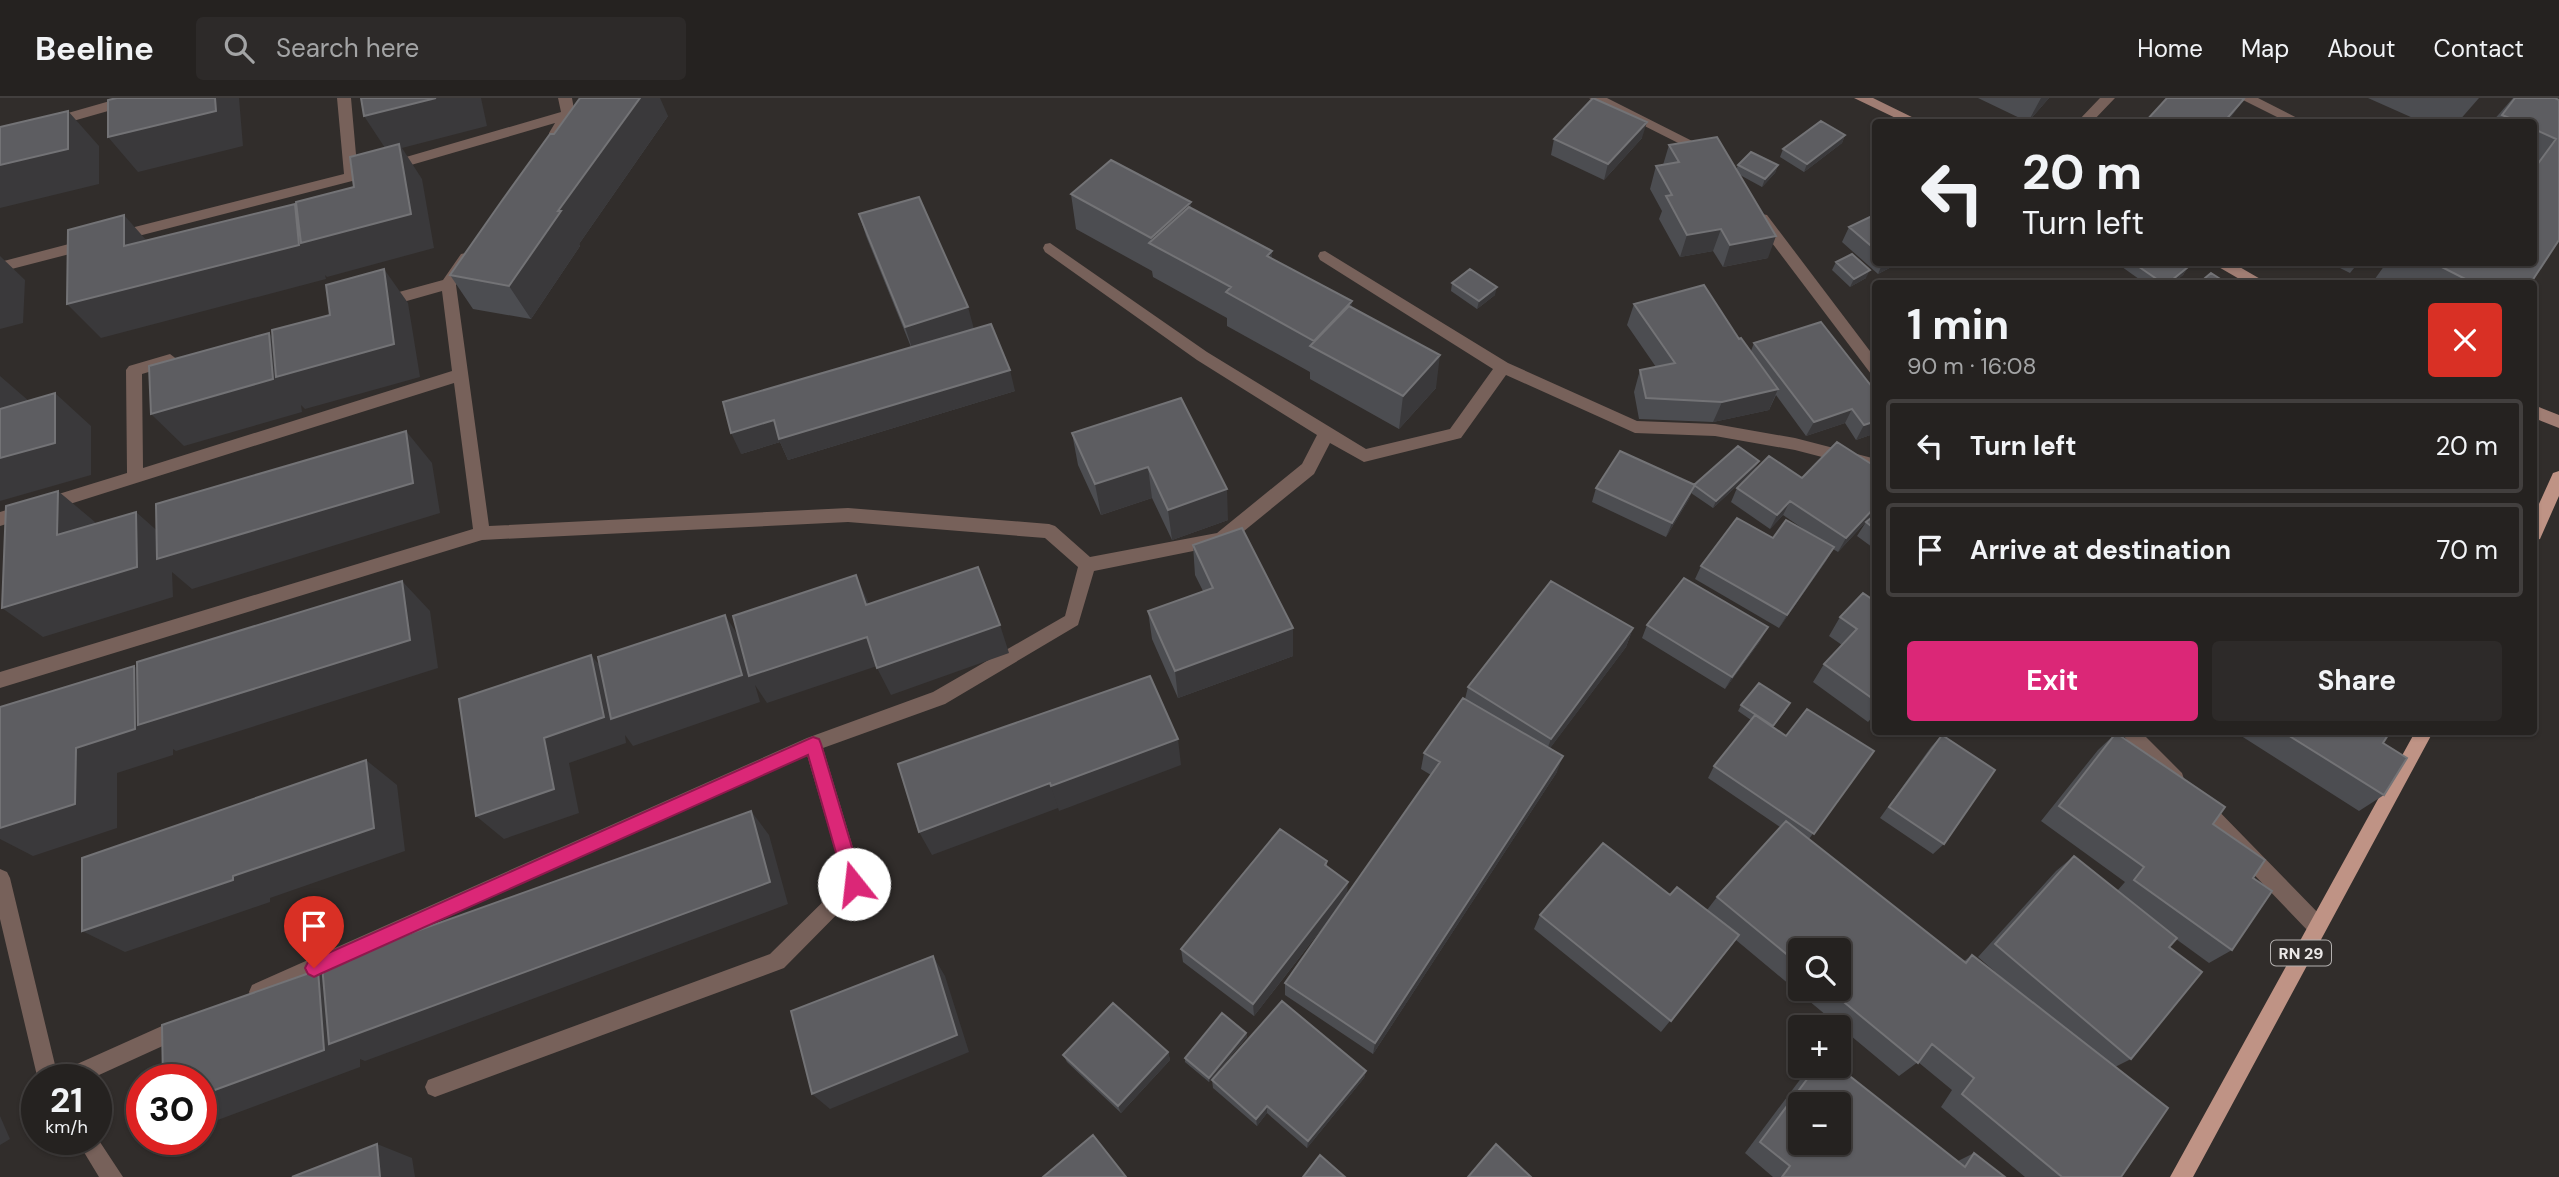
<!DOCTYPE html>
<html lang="en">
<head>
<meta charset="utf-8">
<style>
	:root { --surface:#252220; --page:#2d2a29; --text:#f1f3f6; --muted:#a3a4a5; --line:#423f3e; --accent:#db2777 }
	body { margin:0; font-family:"DM Sans",sans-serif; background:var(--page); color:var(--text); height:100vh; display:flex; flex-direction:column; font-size:26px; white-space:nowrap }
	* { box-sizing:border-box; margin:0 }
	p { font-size:23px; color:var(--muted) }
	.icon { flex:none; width:38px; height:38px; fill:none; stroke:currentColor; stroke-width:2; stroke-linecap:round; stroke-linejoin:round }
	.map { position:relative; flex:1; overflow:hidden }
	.side { position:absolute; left:1872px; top:182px; width:665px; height:455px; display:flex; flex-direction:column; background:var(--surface); border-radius:7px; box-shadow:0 2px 5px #0004,0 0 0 2px var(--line) }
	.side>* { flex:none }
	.guide { position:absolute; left:1872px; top:21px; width:665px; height:147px; border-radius:7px; box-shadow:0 2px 5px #0004,0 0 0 2px var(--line); background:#252220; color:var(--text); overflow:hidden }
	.tools { position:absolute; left:1788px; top:840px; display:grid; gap:14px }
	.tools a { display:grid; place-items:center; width:63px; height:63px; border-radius:7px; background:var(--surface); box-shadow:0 2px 5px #0004,0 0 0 2px var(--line); font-size:35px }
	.speed { position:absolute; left:21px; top:966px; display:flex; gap:14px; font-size:35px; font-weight:700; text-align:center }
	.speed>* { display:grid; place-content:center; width:91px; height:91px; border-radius:50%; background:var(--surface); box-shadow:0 2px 5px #0004,0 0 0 2px var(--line); line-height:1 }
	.speed small { font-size:18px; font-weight:400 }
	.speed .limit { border:10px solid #d22; background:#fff; color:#111 }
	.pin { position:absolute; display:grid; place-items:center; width:60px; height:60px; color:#fff; margin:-72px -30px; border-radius:50% 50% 50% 0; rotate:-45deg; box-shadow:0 0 7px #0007 }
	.pin .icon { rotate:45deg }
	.me { position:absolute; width:77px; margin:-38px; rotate:344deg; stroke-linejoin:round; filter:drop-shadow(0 0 5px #0008) }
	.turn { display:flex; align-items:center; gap:24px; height:147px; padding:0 35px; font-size:32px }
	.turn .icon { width:91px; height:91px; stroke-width:2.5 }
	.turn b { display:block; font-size:49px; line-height:60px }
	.round { display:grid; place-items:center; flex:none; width:74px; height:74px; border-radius:7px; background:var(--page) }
	.summary { display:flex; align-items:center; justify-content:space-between; height:119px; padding:0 35px }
	h1 { font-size:42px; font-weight:700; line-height:52px }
	.cta { display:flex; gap:14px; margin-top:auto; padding:14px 35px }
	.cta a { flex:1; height:80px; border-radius:7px; background:var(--accent); color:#fff; font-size:28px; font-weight:700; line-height:80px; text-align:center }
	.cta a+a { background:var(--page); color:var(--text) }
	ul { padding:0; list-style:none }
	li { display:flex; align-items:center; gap:21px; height:94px; margin:0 14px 10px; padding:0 21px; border:4px solid var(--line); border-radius:7px }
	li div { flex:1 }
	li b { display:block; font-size:26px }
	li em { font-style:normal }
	header { display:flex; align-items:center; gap:42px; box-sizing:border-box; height:98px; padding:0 35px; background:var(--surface); border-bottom:2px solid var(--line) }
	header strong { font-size:33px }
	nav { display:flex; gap:38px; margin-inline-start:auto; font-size:24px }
	.search { width:490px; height:63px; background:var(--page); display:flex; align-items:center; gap:18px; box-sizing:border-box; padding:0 24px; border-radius:7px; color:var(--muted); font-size:26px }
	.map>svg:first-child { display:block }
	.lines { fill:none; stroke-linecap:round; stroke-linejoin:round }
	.street { fill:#77615a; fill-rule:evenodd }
	.secondary { fill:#a07d73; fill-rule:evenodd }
	.primary { fill:#bf9385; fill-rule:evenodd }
	.wall { fill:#4c4d51; fill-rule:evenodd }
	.shaded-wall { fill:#3a393b }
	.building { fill:#5d5d61; stroke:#737376; stroke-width:2; fill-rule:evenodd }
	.route { fill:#db2777; stroke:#8e194d; stroke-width:2 }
	.labels { text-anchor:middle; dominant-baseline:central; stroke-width:5; stroke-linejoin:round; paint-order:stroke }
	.shield { fill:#312d2b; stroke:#b3b0af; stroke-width:2 }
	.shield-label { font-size:16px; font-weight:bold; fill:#ebe8e7 }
</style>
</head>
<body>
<header>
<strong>Beeline</strong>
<div class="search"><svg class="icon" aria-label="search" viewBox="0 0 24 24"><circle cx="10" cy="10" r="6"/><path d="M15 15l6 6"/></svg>Search here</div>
<nav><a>Home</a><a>Map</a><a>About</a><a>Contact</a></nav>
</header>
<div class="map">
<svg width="2559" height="1079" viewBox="0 0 2559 1079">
	<rect width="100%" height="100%" fill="#312d2b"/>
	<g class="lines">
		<path class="street" d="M337 0H351L358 79 356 82 115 144 110 143 108 139 110 135 115 134 344 76Z
			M558 0H572L575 17 561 38H551L549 35 555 25 387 74 380 69 382 66 561 14Z
			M1589 0H1607L1714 54 1707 59 1702 57Z
			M2100 0H2115L2092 24H2077Z
			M2239 0H2258L2305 24H2287Z
			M110 3 115 5V11L52 29 45 24 47 21Z
			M1762 116 1767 117 1876 261V278L1871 276 1757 125 1755 121Z
			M88 141 93 142 95 146 93 150 0 174V164Z
			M1050 145 1207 254 1366 351 1450 331 1493 271 1320 162 1318 158 1320 154 1325 153 1508 265 1637 323 1715 326 1795 340 1876 361V373L1795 352 1715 338 1635 335 1506 277 1461 340 1364 364 1330 345 1314 376 1228 446 1094 473 1078 527 945 606 823 650 864 786 861 792 784 870 435 999 428 996 425 989 428 982 770 856 844 783 807 657 266 901 259 904 252 901 249 894 252 887 807 640 933 594 1065 518 1078 469 1045 440 848 424 482 442 0 590V574L473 431 454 285 0 428V414L127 375 126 272 129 268 170 256 178 262 175 266 142 276 143 370 452 273 442 193 382 210 374 204 377 200 443 182 461 156 466 155 473 160 456 187 489 428 848 410 1049 426 1055 428 1090 459 1217 435 1302 366 1317 337 1197 262 1045 154 1043 150 1045 146Z
			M2120 634H2141L2182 675 2184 681 2182 687 2175 689 2168 687Z
			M2199 697 2206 700 2323 820 2326 827 2323 834 2316 836 2309 834 2192 712 2190 706 2192 700Z
			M0 771 7 774 10 780 57 975 182 919 189 922 192 929 189 936 88 982H38L0 821Z
			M96 1038 123 1079H99L76 1041H96Z"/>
		<path class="secondary" d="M1854 0H1873L1922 24H1904Z
			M2210 164H2231L2269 186H2248Z
			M2534 307 2559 317V330L2534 320Z"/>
		<path class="primary" d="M2559 373V398L2540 441 2534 443V417L2553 375Z
			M2415 634H2433L2193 1079H2170Z"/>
	</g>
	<path class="wall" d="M1978 0H2049L2028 24Z
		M2368 0H2479L2458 24H2422Z
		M2513 0H2555L2559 142 2530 186H2374L2372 185 2387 164H2534V24H2492Z
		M668 18 579 146 580 148 531 221 473 211 450 177 554 36Z
		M1845 37 1842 45 1804 74 1780 59 1783 51Z
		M1642 40 1604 82 1551 57 1554 41Z
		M1669 47 1736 72 1738 67H1778L1775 75 1762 89 1740 77 1768 160 1723 169 1713 153 1680 159 1659 121 1662 113 1650 91 1656 68 1663 67Z
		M1071 96 1191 110 1272 161 1352 203 1351 209 1436 290 1399 331 1310 281V274L1227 228V220L1153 179 1152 173 1076 131Z
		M859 116 974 231 1015 293 788 362 780 344 741 356 911 249 866 138Z
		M1876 116V164H1901L1878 176 1842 144 1849 129Z
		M1836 164 1866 180 1850 189 1832 172Z
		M2115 164H2181L2188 169 2183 177 2172 186H2146Z
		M2328 164H2359L2350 175Z
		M1452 185 1495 197 1477 211 1451 193Z
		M1634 206 1739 241 1751 253 1754 245 1821 224 1876 335 1856 342 1845 325 1806 338 1776 297 1769 312 1713 324 1639 321 1634 294 1640 272 1656 269 1627 227Z
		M1181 300 1228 422 1172 442 1152 400 1101 417 1078 367 1072 335Z
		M1756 370 1713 410 1691 395 1689 401 1666 439 1592 404 1596 390 1695 387Z
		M1802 380 1876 413 1838 454 1833 451 1826 463 1779 530 1695 481 1701 468 1773 440 1815 439 1783 417 1770 431 1731 404 1737 390Z
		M1876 416V452L1857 438 1866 424Z
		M1193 447 1293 558 1178 600 1152 541 1148 513 1203 493 1195 477Z
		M1876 504V615L1868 624 1813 584 1824 566 1842 547 1829 538 1840 519Z
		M1647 527 1761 542 1725 591 1642 540Z
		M1633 530 1626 549 1550 650 1557 674 1373 956 1285 897V885L1344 802 1254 918 1183 864 1181 851 1327 763V769L1347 797 1431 677 1421 671 1424 655 1465 601 1468 589Z
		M1741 607 1786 612 1773 629 1786 638 1874 653 1809 741 1964 863 1972 857 2016 892 1978 859 2056 773 2074 758 2117 793 2125 784 2041 723 2098 652 2116 635 2213 726 2253 780 2232 852 2209 865 2176 841 2169 849 2131 961 2115 969 2121 1079H2025L1941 1009 1952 992 1918 964 1899 978 1736 842 1661 934 1534 831 1540 817 1670 797 1707 812 1717 799 1780 729 1708 680 1714 668 1751 622 1738 613ZM1801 852 1839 891H1801Z
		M2235 634H2390L2383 645 2384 697 2359 713Z
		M1942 637 1944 746 1933 756 1880 720 1931 649Z
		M1246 935 1247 939 1209 984 1185 964V960Z
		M1168 954 1170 962 1121 1015 1067 964 1063 957Z
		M1812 968H1837L1958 1063 1974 1055 2005 1079H1773L1745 1055 1808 971Z
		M1366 973 1364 980 1307 1050 1267 1015 1257 1028 1213 990 1212 982Z"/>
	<path class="shaded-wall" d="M215 0H239L243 48 138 74 108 39Z
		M435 0H481L487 28 402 50 422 81 434 150 327 179 325 177 326 181 101 240 67 206 295 106 321 140 387 53 364 18Z
		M640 0H660L668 18 579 146 580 148 531 221 509 188 558 113Z
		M2041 0H2049L2028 24Z
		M2244 1 2228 24H2224Z
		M68 13 99 48V86L0 110V67Z
		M1647 24 1642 40 1604 82 1608 66Z
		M1845 37 1842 45 1804 74 1807 66Z
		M1778 67 1775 75 1762 89 1765 81Z
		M1191 104 1193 139 1152 146 1151 140Z
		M124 117 155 152 124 148Z
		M1721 131 1713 153 1680 159 1687 137Z
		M1776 138 1768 160 1723 169 1730 147Z
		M1272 153V187L1267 158Z
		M0 158 25 182 23 225 0 231Z
		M1883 164H1901L1878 176Z
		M2188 169 2183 177 2172 186H2167Z
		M384 171 408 205 420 279 305 311 301 307 302 314 184 348 151 316 269 235 297 268Z
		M1870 172 1866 180 1850 189 1854 181Z
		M1497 189 1495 197 1477 211 1479 203Z
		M1352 203 1350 236 1313 250 1314 243Z
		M968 209 974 231 912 250 905 229Z
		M1440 257 1436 290 1399 331 1403 298Z
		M1010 272 1015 293 788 362 780 344 741 356 731 335 774 322Z
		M0 278 30 304 0 322Z
		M1778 291 1769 312 1713 324 1722 304Z
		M55 295 91 328V377L0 403V360Z
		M1852 311 1845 325 1806 338 1814 324Z
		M1876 323V335L1856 342 1864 327Z
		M406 333 432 365 440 415 192 491 172 474 173 499 43 539 2 510 136 414 171 445Z
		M1759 363 1756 370 1713 410 1716 403Z
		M1148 369 1152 400 1101 417 1095 386Z
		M1695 387 1689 401 1666 439 1672 425Z
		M1227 391 1228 422 1172 442 1168 412Z
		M58 393 95 424V467L57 437Z
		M1790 403 1783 417 1770 431 1777 417Z
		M1876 408V413L1838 454 1846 440Z
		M1834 449 1826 463 1779 530 1787 517Z
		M856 477 869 506 866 507Z
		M402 483 430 513 438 570 176 653 173 651V657L117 675V730L33 758 0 741V730L76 650 134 568 171 595Z
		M725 517 743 545 867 539 880 567 767 605 755 587 760 604 633 648 625 637 626 645 569 665 579 715 504 741 476 718 544 640 591 557 614 584Z
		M1000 527 1009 555 891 597 877 570Z
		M1768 529 1761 542 1725 591 1732 579Z
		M1293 530V558L1178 600 1175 573Z
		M1633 530 1626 549 1545 657 1551 641Z
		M1178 641 1181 667 1059 713 1051 688Z
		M1563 658 1557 674 1373 956 1375 945Z
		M366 662 397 687 405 753 270 800V804L125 854 82 833 233 778Z
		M1050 685 1058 710 932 757 919 734Z
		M751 713 769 737 788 806 365 963 360 961V969L207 1026 201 1024V997L318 872 353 891Z
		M1348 784 1347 798 1254 918 1253 906Z
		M933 858 945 878 969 954 830 1011 812 996Z
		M1246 935 1247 939 1209 984V980Z
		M1168 954 1170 962 1121 1015 1118 1008Z
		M1366 973 1364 980 1307 1050 1308 1043Z
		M1267 1008V1015L1257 1028 1256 1021Z
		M0 1018 10 1041 0 1047Z
		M377 1046 412 1060 415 1079H380Z"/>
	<path class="building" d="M117 0H215L216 13 108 39V2Z
		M361 0H436L364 18Z
		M580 0H640L558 113H561L509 188 450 177 501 104 550 36H554Z
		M1593 0 1647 24 1608 66 1554 41Z
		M2167 0H2241L2244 1 2224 24H2145Z
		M2515 0H2555L2559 2V142L2530 186H2475L2432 164H2534V71L2556 41 2534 31V24H2519L2502 17Z
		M68 13V51L0 67V29Z
		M1821 23 1845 37 1807 66 1783 51Z
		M1717 39 1776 138 1730 147 1721 131 1687 137 1666 98 1672 97 1656 68 1679 64 1669 47Z
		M399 46 411 116 301 145 296 104 354 89 350 59Z
		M1751 54 1778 67 1765 81 1738 67Z
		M1111 62 1191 104 1151 140 1071 96Z
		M919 99 968 209 905 229 859 116Z
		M295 106 299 147 67 206 68 132 124 117V148Z
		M1189 109 1272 153 1267 158 1352 203 1314 243 1226 194 1231 189 1149 145Z
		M1876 116V152L1849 129Z
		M1852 156 1870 172 1854 181 1836 164Z
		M2132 164H2181L2188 169 2167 186H2164Z
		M384 171 394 246 276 279 272 232 330 217 326 187Z
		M1470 171 1497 189 1479 203 1452 185Z
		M2211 175 2228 186H2198Z
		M1704 187 1739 241 1741 240 1778 291 1722 304 1646 300 1640 272 1675 265 1634 206Z
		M1349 208 1440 257 1403 298 1310 248Z
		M1821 224 1876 294V323L1864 327 1852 311 1814 324 1754 245Z
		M991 226 1010 272 779 341 774 322 731 335 723 304Z
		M269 235 273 281 151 316 149 268Z
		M55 295V345L0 360V311Z
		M1181 300 1227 391 1168 412 1148 369 1095 386 1072 335Z
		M406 333 413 385 157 461 156 406Z
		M1837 344 1876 369V408L1846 440 1790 403 1777 417 1737 390 1769 358 1802 380Z
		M1738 348 1759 363 1716 403 1694 387Z
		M1620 353 1695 387 1672 425 1596 390Z
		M58 393 57 437 136 414 137 469 2 510 6 408Z
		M1876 416V432L1866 424Z
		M1737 420 1773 440 1786 422 1834 449 1787 517 1701 468Z
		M1242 430 1293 530 1175 573 1148 513 1213 490 1193 447Z
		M978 469 1000 527 877 570 867 539 749 578 733 518 856 477 866 507Z
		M1684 480 1768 529 1732 579 1647 527Z
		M402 483 410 542 138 627 137 564Z
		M1551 483 1633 530 1551 641 1468 589Z
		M1863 495 1876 504V603L1824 566 1857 531 1840 519Z
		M725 517 742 577 611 621 598 559Z
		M591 557 604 619 544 640 554 691 476 718 459 601Z
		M134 568 135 631 76 650 75 706 0 730V609Z
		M1150 578 1178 641 1051 688 1050 685 919 734 898 666Z
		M1759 585 1790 605 1773 628 1741 607Z
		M1463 600 1563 658 1375 945 1285 885 1440 664 1424 655Z
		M1807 611 1874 653 1814 736 1714 668 1755 617 1786 638Z
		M2283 634H2390L2383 645 2407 660 2384 697Z
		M2116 635 2225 709 2213 726 2265 762 2253 780 2272 793 2232 852 2134 782 2144 769 2059 708Z
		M1942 637 1995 672 1944 746 1889 709Z
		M366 662 374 730 233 778V782L82 833V760Z
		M751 713 770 784 329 946 322 867Z
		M1786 723 1966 865 1972 857 2168 1010 2121 1079H2062L1962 996 1974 980 1932 946 1918 965 1828 891H1839V852H1801V868L1717 799Z
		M1280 731 1327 763 1325 767 1348 784 1253 906 1181 851Z
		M1603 745 1670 797 1677 789 1739 837 1671 923 1540 817Z
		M2074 758 2177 840 2169 849 2202 874 2131 961 1995 846Z
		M933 858 957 937 812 996 791 913Z
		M318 872 324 952 201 997V982H163L162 927Z
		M1282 903 1366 973 1308 1043 1267 1008 1256 1021 1212 982Z
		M1113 905 1168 954 1118 1008 1063 957Z
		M1222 915 1246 935 1209 980 1185 960Z
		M1817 968H1837L1965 1069 1974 1055 2005 1079H1782L1790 1068 1760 1044ZM1801 1006H1839V1045H1801Z
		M1093 1037 1126 1079H1043Z
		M377 1046 380 1079H292Z
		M1496 1046 1531 1079H1468Z
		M1320 1057 1345 1079H1303Z"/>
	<path class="route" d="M813 639 819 641 821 646 863 786 860 792 854 794 848 792 845 786 808 657 320 876 314 879 308 876 305 870 308 864Z"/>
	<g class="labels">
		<rect class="shield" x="2271" y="842.5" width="60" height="25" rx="5"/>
		<g class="shield-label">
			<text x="2301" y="855">RN 29</text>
		</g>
	</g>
</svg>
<div class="tools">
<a><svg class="icon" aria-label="search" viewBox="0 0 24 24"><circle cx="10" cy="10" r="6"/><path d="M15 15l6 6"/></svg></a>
<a>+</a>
<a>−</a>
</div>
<div class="speed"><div>21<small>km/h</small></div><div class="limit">30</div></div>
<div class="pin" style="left:314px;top:870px;background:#d93025"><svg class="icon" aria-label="arrive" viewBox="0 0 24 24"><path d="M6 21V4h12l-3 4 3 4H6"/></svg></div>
<svg class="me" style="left:854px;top:786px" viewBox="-20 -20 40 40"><circle r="19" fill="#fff"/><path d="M0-13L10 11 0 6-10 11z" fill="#db2777"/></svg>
<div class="guide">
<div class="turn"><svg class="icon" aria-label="left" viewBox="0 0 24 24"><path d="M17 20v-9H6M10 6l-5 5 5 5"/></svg><div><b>20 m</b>Turn left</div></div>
</div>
<section class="side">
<div class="summary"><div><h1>1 min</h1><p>90 m · 16:08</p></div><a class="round" style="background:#d93025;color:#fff"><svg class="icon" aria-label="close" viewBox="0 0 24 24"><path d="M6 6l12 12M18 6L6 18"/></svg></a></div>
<ul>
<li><svg class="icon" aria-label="left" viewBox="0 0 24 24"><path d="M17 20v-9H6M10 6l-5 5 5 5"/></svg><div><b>Turn left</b></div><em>20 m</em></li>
<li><svg class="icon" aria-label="arrive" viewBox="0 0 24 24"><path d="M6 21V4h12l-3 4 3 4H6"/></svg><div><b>Arrive at destination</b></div><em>70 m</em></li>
</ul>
<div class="cta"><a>Exit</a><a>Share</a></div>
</section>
</div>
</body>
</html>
